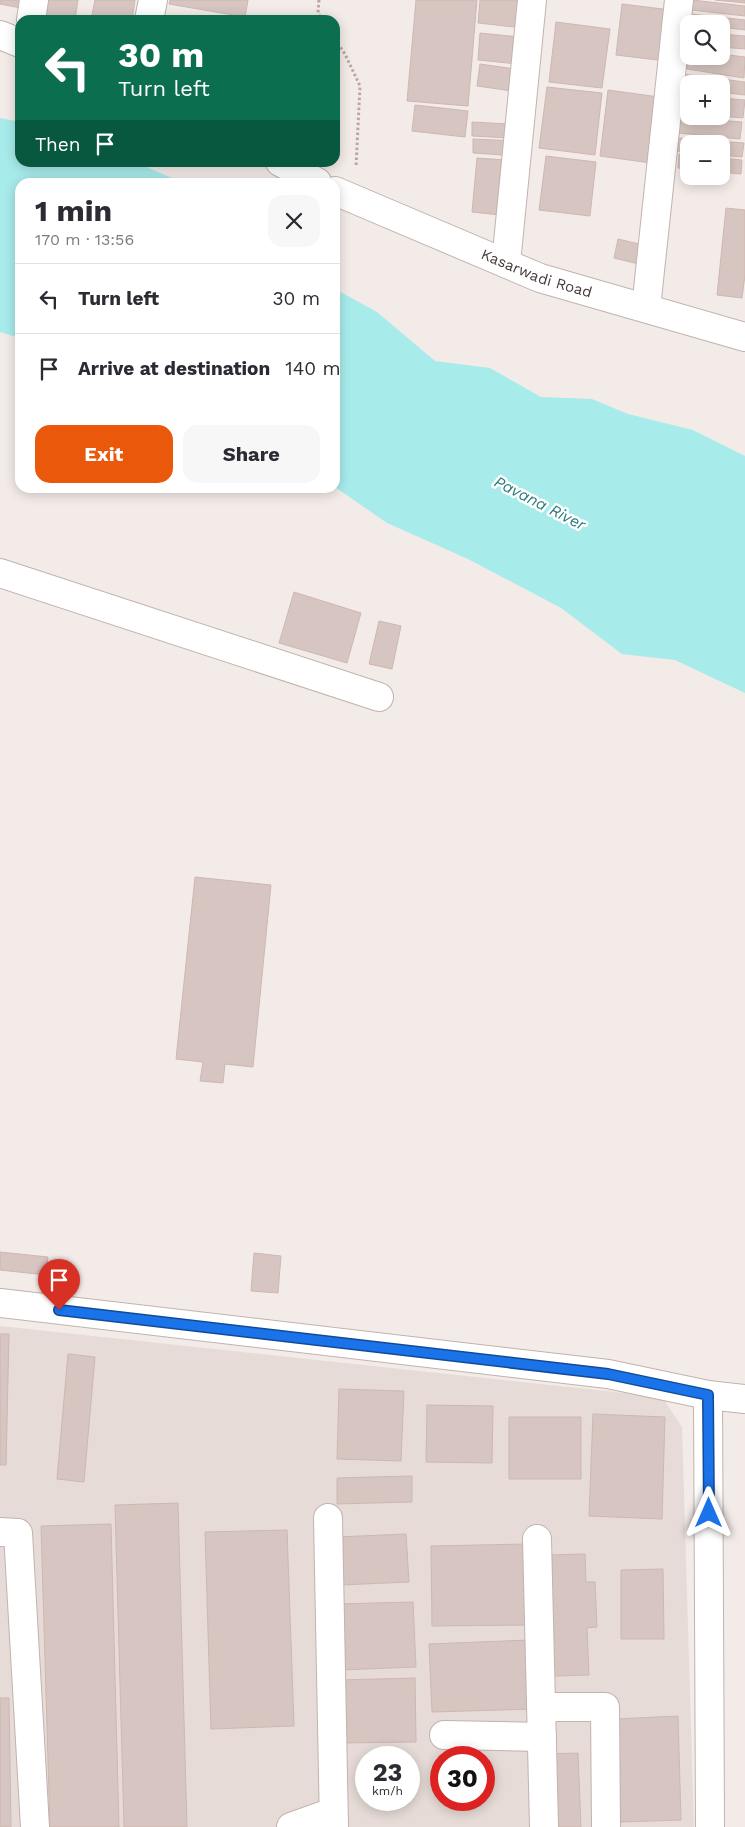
<!DOCTYPE html>
<html lang="en">
<head>
<meta charset="utf-8">
<style>
	:root { --surface:#fff; --page:#f7f7f7; --text:#2b2b33; --muted:#7c7c81; --line:#e1e1e2; --accent:#ea580c }
	body { margin:0; font-family:"Work Sans",sans-serif; background:var(--page); color:var(--text); height:100vh; display:flex; flex-direction:column; font-size:19px; white-space:nowrap }
	* { box-sizing:border-box; margin:0 }
	p { font-size:16px; color:var(--muted) }
	.icon { flex:none; width:28px; height:28px; fill:none; stroke:currentColor; stroke-width:2; stroke-linecap:round; stroke-linejoin:round }
	.map { position:relative; flex:1; overflow:hidden }
	.details { position:absolute; left:15px; top:178px; width:325px; height:315px; display:flex; flex-direction:column; background:var(--surface); border-radius:15px; box-shadow:0 2px 12px #0003 }
	.details>* { flex:none }
	.guide { position:absolute; left:15px; top:15px; width:325px; height:152px; border-radius:15px; box-shadow:0 2px 12px #0003; background:#0b6e4f; color:#fff; overflow:hidden }
	.fabs { position:absolute; left:680px; top:15px; display:grid; gap:10px }
	.fabs a { display:grid; place-items:center; width:50px; height:50px; border-radius:10px; background:var(--surface); box-shadow:0 2px 12px #0003; font-size:25px }
	.speed { position:absolute; left:355px; top:1746px; display:flex; gap:10px; font-size:25px; font-weight:700; text-align:center }
	.speed>* { display:grid; place-content:center; width:65px; height:65px; border-radius:50%; background:var(--surface); box-shadow:0 2px 12px #0003; line-height:1 }
	.speed small { font-size:12px; font-weight:400 }
	.speed .limit { border:8px solid #d22; background:#fff; color:#111 }
	.pin { position:absolute; display:grid; place-items:center; width:42px; height:42px; color:#fff; margin:-51px -21px; border-radius:50% 50% 50% 0; rotate:-45deg; box-shadow:0 0 5px #0007 }
	.pin .icon { rotate:45deg }
	.me { position:absolute; width:55px; margin:-28px; rotate:0deg; stroke-linejoin:round; filter:drop-shadow(0 0 4px #0008) }
	.turn { display:flex; align-items:center; gap:18px; height:105px; padding:0 20px; font-size:22px }
	.turn .icon { width:65px; height:65px; stroke-width:2.5 }
	.turn b { display:block; font-size:35px; line-height:42px }
	.then { display:flex; align-items:center; height:48px; padding:0 20px; background:#0003; gap:10px; font-size:19px }
	.round { display:grid; place-items:center; flex:none; width:52px; height:52px; border-radius:15px; background:var(--page) }
	.overview { display:flex; align-items:center; justify-content:space-between; height:85px; padding:0 20px }
	h1 { font-size:30px; font-weight:700; line-height:38px }
	.button { display:flex; gap:10px; margin-top:auto; padding:10px 20px }
	.button a { flex:1; height:58px; border-radius:15px; background:var(--accent); color:#fff; font-size:20px; font-weight:700; line-height:58px; text-align:center }
	.button a+a { background:var(--page); color:var(--text) }
	ul { padding:0; list-style:none }
	li { display:flex; align-items:center; gap:15px; height:70px; padding:0 20px; border-top:1px solid var(--line) }
	li div { flex:1 }
	li b { display:block; font-size:19px }
	li em { font-style:normal }
	.map>svg:first-child { display:block }
	.residential { fill:#e6dbd6; fill-rule:evenodd }
	.water { fill:#a8ebeb }
	.building { fill:#d7c5c1; stroke:#ceb7b2 }
	.lines { fill:none; stroke-linecap:round; stroke-linejoin:round }
	.minor-casing { stroke:#c1b3ae; stroke-width:30 }
	.path { stroke:#bea59d; stroke-width:3; stroke-dasharray:2.5 2.5; stroke-linecap:butt }
	.minor { stroke:#fff; stroke-width:28 }
	.route-casing { stroke:#114b97; stroke-width:12 }
	.route { stroke:#1a73e8; stroke-width:9 }
	.labels { text-anchor:middle; dominant-baseline:central; stroke-width:5; stroke-linejoin:round; paint-order:stroke }
	.street-label { font-size:15px; fill:#453a37; stroke:#fff }
	.water-label { font-size:16px; font-style:italic; fill:#2c7b7c; stroke:#fff }
</style>
</head>
<body>
<div class="map">
<svg width="745" height="1827" viewBox="0 0 745 1827">
	<rect width="100%" height="100%" fill="#f3ebe8"/>
	<path class="residential" d="M0 1326 662 1397 682 1427 694 1827H0ZM366 1758H409V1800H366ZM441 1758H484V1800H441Z"/>
	<path class="water" d="M0 118 20 122V162L137 163 172 178 175 182H20V338L0 332Z
		M335 289 377 312 435 361 490 368 541 397 592 399 628 414 693 430 745 456V693L675 660 622 654 561 608 468 559 387 523 335 487Z"/>
	<path class="building" d="M0 0H27L26 9 0 4Z
		M38 0H78L75 20 36 13Z
		M95 0H135L132 20H91Z
		M170 0H248L245 17 169 4Z
		M416 0H477L468 106 407 101Z
		M480 0H527L523 28 478 23Z
		M692 0 745 6V16L691 10Z
		M715 0H745V3Z
		M622 4 671 10 666 61 616 55Z
		M691 14 745 20V30L721 27V24H690Z
		M165 17 187 20H165Z
		M556 22 610 29 602 88 549 82Z
		M480 33 530 38 527 65 478 60Z
		M721 34 745 36V49L721 47Z
		M721 54 745 57 744 78 687 69 689 56H721Z
		M480 64 515 69 512 91 477 86Z
		M682 74 745 82V95L721 92V84H689V88L680 87Z
		M547 87 602 93 595 155 539 148Z
		M608 90 659 97 651 163 600 156Z
		M680 94 689 95V113L678 112Z
		M721 98 745 100 743 118 721 116Z
		M415 105 468 111 465 137 412 131Z
		M679 117 742 122 740 139 678 133Z
		M472 122 509 124V138L472 136Z
		M678 138 744 143 742 157 721 155V144H689V152L677 151Z
		M473 139 518 141 517 156 473 153Z
		M679 154 689 155V169L678 168Z
		M546 156 596 162 590 216 539 210Z
		M477 158 506 160 500 215 472 212Z
		M721 158 742 160 741 174 721 172Z
		M726 208 745 210V275L742 298 717 295Z
		M618 239 652 247 647 266 614 258Z
		M294 592 361 613 347 663 279 643Z
		M379 621 401 626 392 669 369 664Z
		M195 877 271 885 253 1067 225 1064 223 1083 200 1081 203 1062 176 1059Z
		M0 1252 48 1257 46 1275 0 1270Z
		M254 1253 281 1256 278 1293 251 1291Z
		M0 1334H9L6 1465H0Z
		M68 1354 95 1357 84 1482 57 1479Z
		M339 1389 404 1391 401 1461 337 1459Z
		M427 1405 493 1406 492 1463 426 1462Z
		M593 1414 665 1417 662 1519 589 1516Z
		M509 1417H581V1479H509Z
		M412 1476V1502L337 1504V1478Z
		M178 1503 187 1827H124L115 1505Z
		M111 1524 119 1827H50L41 1526Z
		M287 1530 294 1726 211 1729 205 1532Z
		M406 1534 409 1582 340 1585 337 1537Z
		M527 1544 528 1625 432 1626 431 1546Z
		M585 1554 586 1582H595L597 1627 587 1628 589 1675 554 1676 550 1555Z
		M663 1569 664 1639H621V1570Z
		M413 1602 416 1667 341 1670 339 1604Z
		M530 1640 533 1709 432 1712 429 1644Z
		M415 1678 416 1742 341 1743 339 1680Z
		M0 1698H9L11 1827H0Z
		M678 1716 681 1820 621 1822 617 1719Z
		M578 1753 581 1827H551L548 1754Z"/>
	<g class="lines">
		<g class="minor-casing">
			<g id="minor">
				<path d="M31 20 34 0"/>
				<path d="M149 20 153 0"/>
				<path d="M0 35 20 43"/>
				<path d="M280 162 317 182"/>
				<path id="s1" d="M335 191 540 278 745 337"/>
				<path d="M506 263 532 0"/>
				<path d="M646 308 679 0"/>
				<path d="M0 573 379 697"/>
				<path d="M0 1303 608 1374 708 1395 745 1399"/>
				<path d="M708 1395 710 1827"/>
				<path d="M328 1518 334 1827"/>
				<path d="M0 1532 18 1533 35 1827"/>
				<path d="M537 1539 544 1827"/>
				<path d="M542 1707H605L606 1827"/>
				<path d="M444 1735 542 1737"/>
				<path d="M291 1827 333 1812"/>
			</g>
		</g>
		<path class="path" d="M319 0 318 13 322 20
			M335 39 345 54 360 86 356 167"/>
		<use href="#minor" class="minor"/>
	</g>
	<g class="lines">
		<g class="route-casing">
			<path id="route" d="M59 1310 608 1374 708 1395 709 1513"/>
		</g>
		<use href="#route" class="route"/>
	</g>
	<g class="labels">
		<g class="street-label">
			<text stroke="none"><textPath href="#s1" startOffset="218">Kasarwadi Road</textPath></text>
		</g>
		<g class="water-label">
			<text transform="translate(540 503) rotate(27)">Pavana River</text>
		</g>
	</g>
</svg>
<div class="fabs">
<a><svg class="icon" aria-label="search" viewBox="0 0 24 24"><circle cx="10" cy="10" r="6"/><path d="M15 15l6 6"/></svg></a>
<a>+</a>
<a>−</a>
</div>
<div class="speed"><div>23<small>km/h</small></div><div class="limit">30</div></div>
<div class="pin" style="left:59px;top:1310px;background:#d93025"><svg class="icon" aria-label="arrive" viewBox="0 0 24 24"><path d="M6 21V4h12l-3 4 3 4H6"/></svg></div>
<svg class="me" style="left:709px;top:1513px" viewBox="-20 -20 40 40"><path d="M0-17L14 15 0 8-14 15z" fill="#1a73e8" stroke="#fff" stroke-width="4"/></svg>
<div class="guide">
<div class="turn"><svg class="icon" aria-label="left" viewBox="0 0 24 24"><path d="M17 20v-9H6M10 6l-5 5 5 5"/></svg><div><b>30 m</b>Turn left</div></div>
<div class="then">Then<svg class="icon" aria-label="arrive" viewBox="0 0 24 24"><path d="M6 21V4h12l-3 4 3 4H6"/></svg></div>
</div>
<section class="details">
<div class="overview"><div><h1>1 min</h1><p>170 m · 13:56</p></div><a class="round"><svg class="icon" aria-label="close" viewBox="0 0 24 24"><path d="M6 6l12 12M18 6L6 18"/></svg></a></div>
<ul>
<li><svg class="icon" aria-label="left" viewBox="0 0 24 24"><path d="M17 20v-9H6M10 6l-5 5 5 5"/></svg><div><b>Turn left</b></div><em>30 m</em></li>
<li><svg class="icon" aria-label="arrive" viewBox="0 0 24 24"><path d="M6 21V4h12l-3 4 3 4H6"/></svg><div><b>Arrive at destination</b></div><em>140 m</em></li>
</ul>
<div class="button"><a>Exit</a><a>Share</a></div>
</section>
</div>
</body>
</html>
